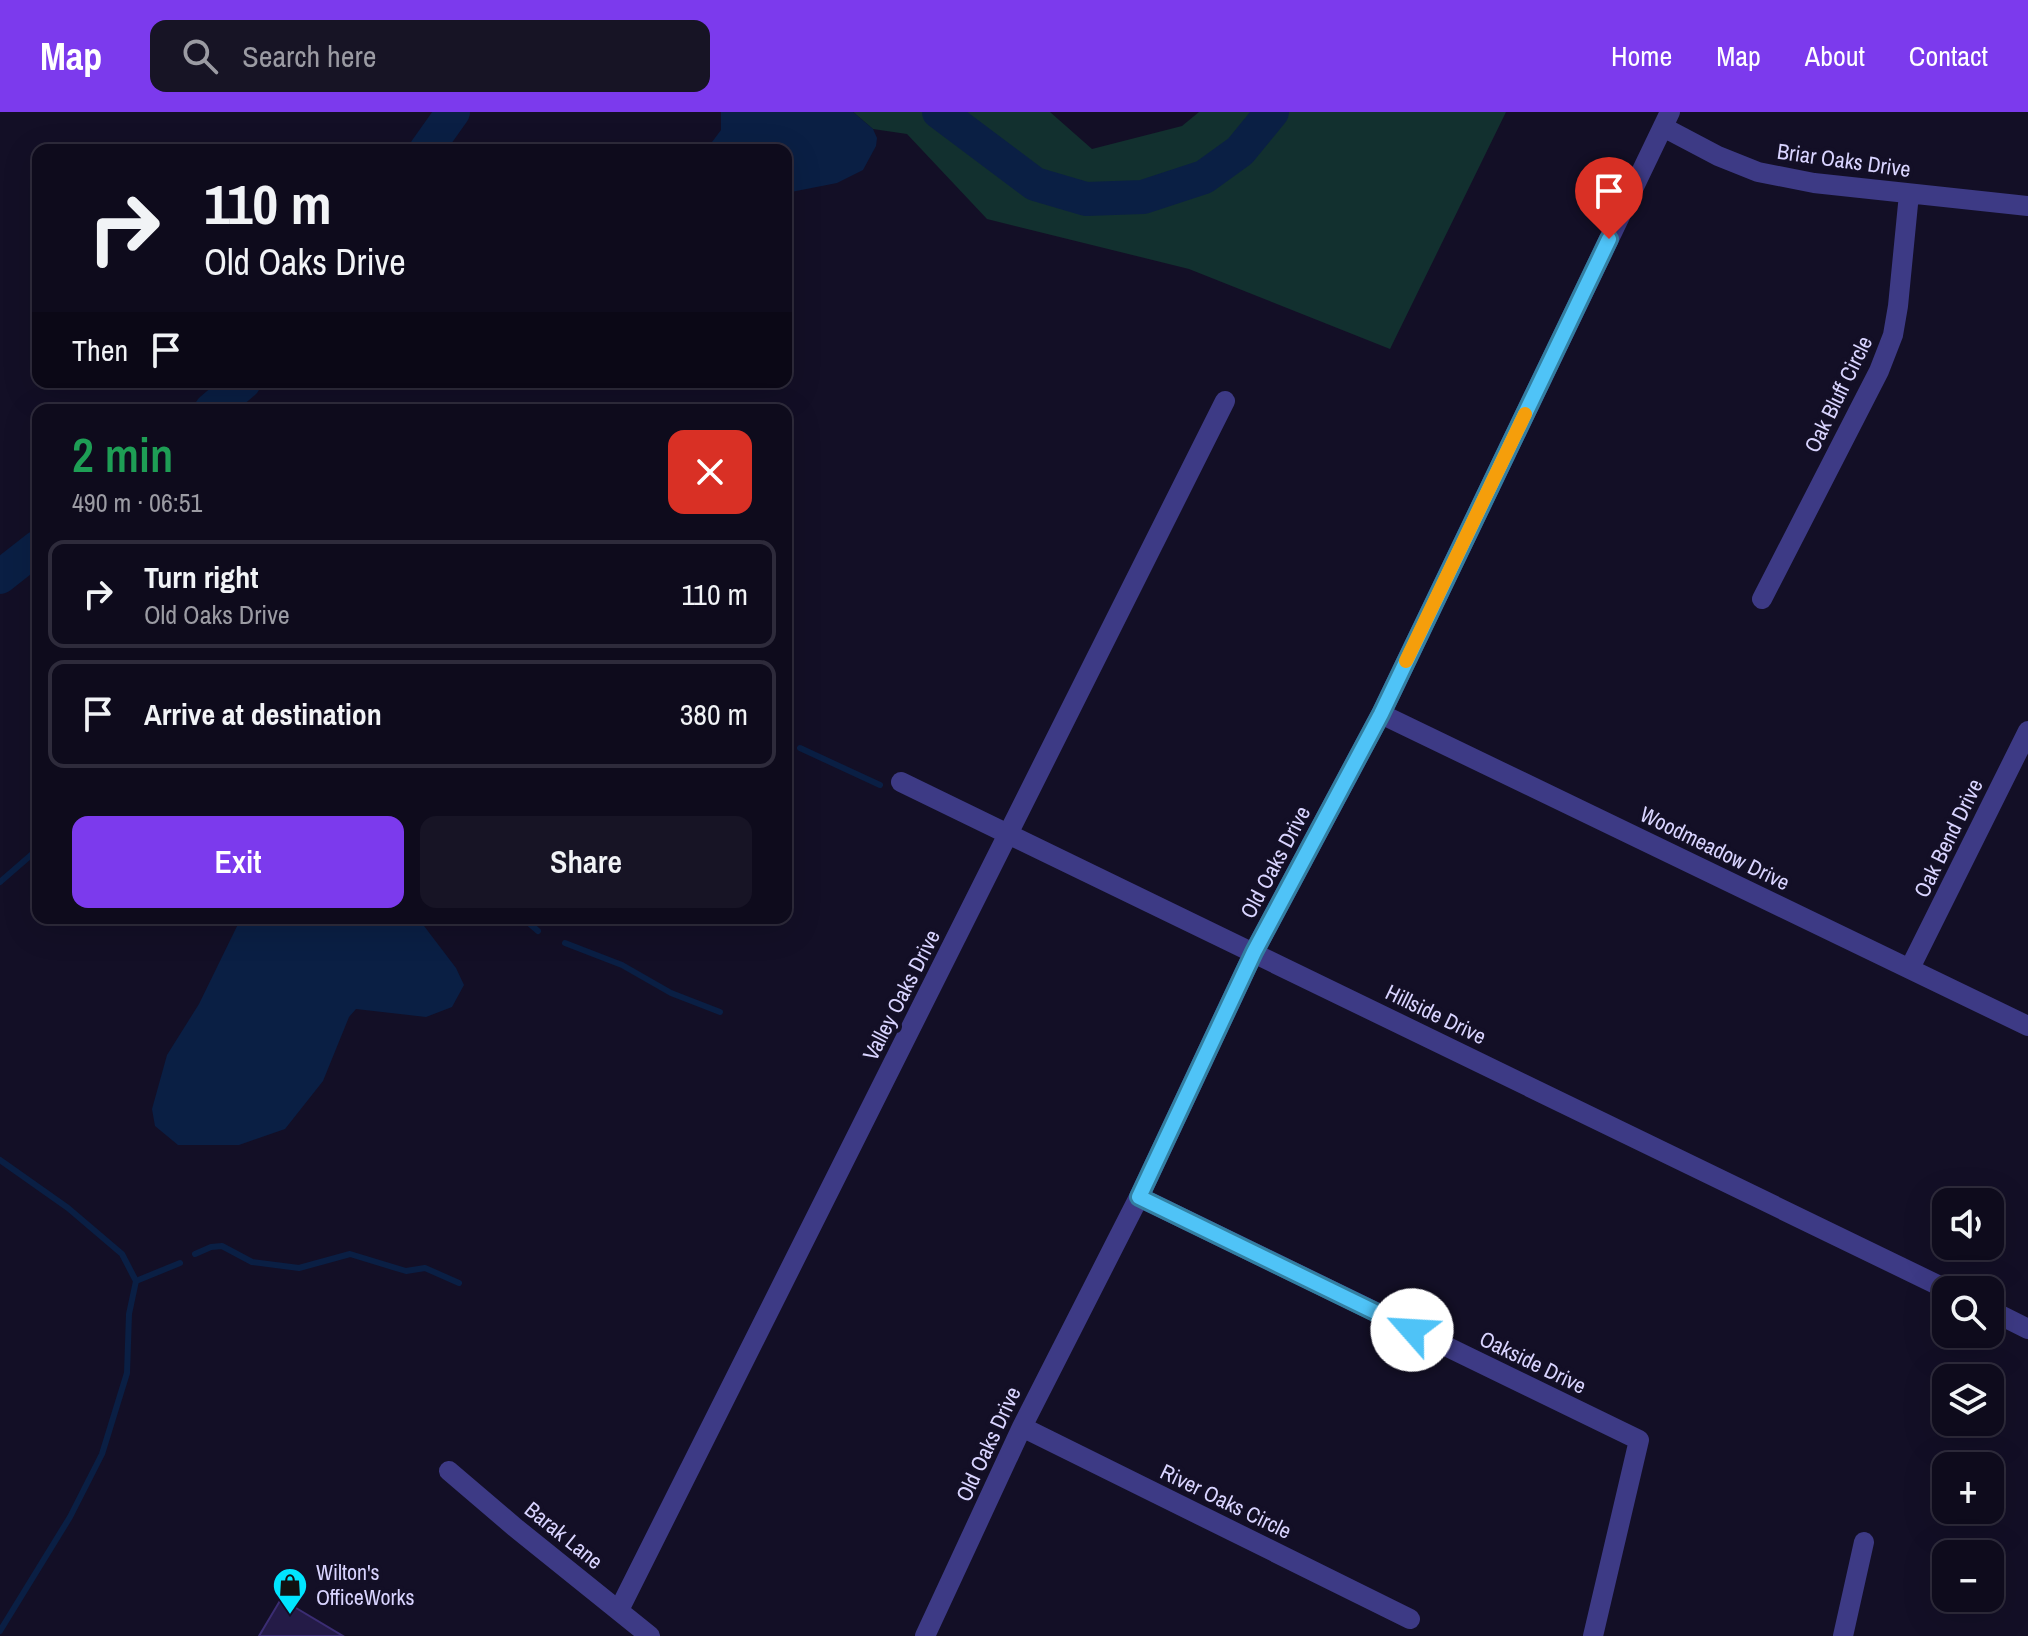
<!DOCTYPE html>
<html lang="en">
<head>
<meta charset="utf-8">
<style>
	:root { --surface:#0e0b1c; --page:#171425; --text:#f1f3f6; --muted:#9b9ba3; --line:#2e2b3b; --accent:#7c3aed }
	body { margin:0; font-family:"Archivo Narrow",sans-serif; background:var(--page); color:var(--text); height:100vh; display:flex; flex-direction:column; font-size:30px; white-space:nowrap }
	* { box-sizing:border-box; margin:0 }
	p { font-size:26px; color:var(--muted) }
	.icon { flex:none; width:44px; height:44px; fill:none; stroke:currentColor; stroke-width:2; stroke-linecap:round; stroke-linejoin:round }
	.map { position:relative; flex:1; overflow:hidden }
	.sheet { position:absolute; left:32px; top:292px; width:760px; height:520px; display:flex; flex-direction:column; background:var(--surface); border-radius:16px; box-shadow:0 8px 32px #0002,0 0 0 2px var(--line) }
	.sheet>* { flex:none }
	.hud { position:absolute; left:32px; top:32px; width:760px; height:244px; border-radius:16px; box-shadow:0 8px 32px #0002,0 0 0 2px var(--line); background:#0e0b1c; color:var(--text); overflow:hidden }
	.fabs { position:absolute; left:1932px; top:1076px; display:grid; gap:16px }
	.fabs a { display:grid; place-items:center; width:72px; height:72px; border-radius:16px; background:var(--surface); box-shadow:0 8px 32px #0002,0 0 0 2px var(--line); font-size:40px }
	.pin { position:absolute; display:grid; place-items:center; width:68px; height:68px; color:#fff; margin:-82px -34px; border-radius:50% 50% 50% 0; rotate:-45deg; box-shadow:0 0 8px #0007 }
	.pin .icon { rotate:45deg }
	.me { position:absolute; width:88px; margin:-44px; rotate:296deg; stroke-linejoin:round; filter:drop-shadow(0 0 6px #0008) }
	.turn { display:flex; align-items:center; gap:28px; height:168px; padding:0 40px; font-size:36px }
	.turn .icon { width:104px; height:104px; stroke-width:2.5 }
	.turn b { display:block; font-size:56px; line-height:68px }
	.then { display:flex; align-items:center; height:76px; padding:0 40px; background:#0003; gap:16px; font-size:30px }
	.round { display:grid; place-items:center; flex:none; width:84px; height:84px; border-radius:16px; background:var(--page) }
	.summary { display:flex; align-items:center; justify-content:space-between; height:136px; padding:0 40px }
	h1 { font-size:48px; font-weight:600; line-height:60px; color:#1e9e55 }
	.primary-button { display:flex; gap:16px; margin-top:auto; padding:16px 40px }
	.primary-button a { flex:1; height:92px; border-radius:16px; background:var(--accent); color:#fff; font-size:32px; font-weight:600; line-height:92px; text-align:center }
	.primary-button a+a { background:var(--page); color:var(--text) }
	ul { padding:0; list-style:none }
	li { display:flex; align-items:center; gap:24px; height:108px; margin:0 16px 12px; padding:0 24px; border:4px solid var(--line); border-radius:16px }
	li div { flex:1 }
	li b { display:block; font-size:30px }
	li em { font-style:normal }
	header { display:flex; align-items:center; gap:48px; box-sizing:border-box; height:112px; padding:0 40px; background:var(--accent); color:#fff }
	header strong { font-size:38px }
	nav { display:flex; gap:44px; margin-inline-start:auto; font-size:28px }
	.search { width:560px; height:72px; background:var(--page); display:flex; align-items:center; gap:20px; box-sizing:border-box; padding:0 28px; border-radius:16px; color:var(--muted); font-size:30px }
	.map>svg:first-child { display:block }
	.green { fill:#12302f }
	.water { fill:#0a1f44 }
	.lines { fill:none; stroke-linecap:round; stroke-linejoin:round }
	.stream { stroke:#0a1f44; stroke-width:6 }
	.river { stroke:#0a1f44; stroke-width:34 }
	.building { fill:#241b47; stroke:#3b2d73; stroke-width:2 }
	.minor { stroke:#3d3a85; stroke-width:20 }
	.route-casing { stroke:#337fa1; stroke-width:20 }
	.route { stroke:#4fc3f7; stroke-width:14 }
	.slow { stroke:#f59e0b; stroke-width:14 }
	.labels { text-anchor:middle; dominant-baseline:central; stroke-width:8; stroke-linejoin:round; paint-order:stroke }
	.street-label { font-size:22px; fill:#d9d4ff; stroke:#130f26 }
	.poi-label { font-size:22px; fill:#d9d4ff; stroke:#130f26; text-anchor:start }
</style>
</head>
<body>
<header>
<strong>Map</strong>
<div class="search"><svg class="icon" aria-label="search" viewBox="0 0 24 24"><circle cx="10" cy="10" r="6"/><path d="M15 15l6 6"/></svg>Search here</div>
<nav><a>Home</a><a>Map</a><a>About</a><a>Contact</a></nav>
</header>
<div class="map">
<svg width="2028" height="1524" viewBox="0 0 2028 1524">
	<rect width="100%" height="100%" fill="#130f26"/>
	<path class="green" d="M853 0H1050L1092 37 1182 14 1199 0H1506L1390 237 1189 157 987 107 907 22 873 17Z"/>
	<path class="water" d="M721 0H853L873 17 877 26 876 34 863 58 837 71 786 81V38H706L721 18Z
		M241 806H418L456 856 464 873 452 895 426 905 356 897 349 905 323 969 285 1017 239 1033H178L155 1014 152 997 167 943 199 892Z"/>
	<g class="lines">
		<path class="stream" d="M800 636 880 673
			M0 770 38 737
			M523 806 538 819
			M565 831 622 853 671 881 720 900
			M0 1048 68 1096 122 1142 136 1169 129 1202 127 1261 102 1342 70 1405 0 1519
			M195 1142 211 1135 222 1134 252 1150 299 1156 350 1142 406 1159 425 1156 459 1171
			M136 1169 180 1151"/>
		<path class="river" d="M939 0 1035 72 1086 87 1143 85 1204 65 1240 39 1272 0
			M426 38 453 0
			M211 298 244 270
			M0 465 38 435"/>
	</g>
	<path class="building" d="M281 1487 343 1524H259Z"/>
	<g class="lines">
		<path class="minor" d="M1663 15 1718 44 1758 60 1814 71 2028 94
			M1762 487 1879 259 1893 223 1898 194 1909 82
			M1381 602 2028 914
			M901 670 1948 1178
			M1910 856 2028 619
			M1139 1085 1639 1328 1593 1524
			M1990 1198 2028 1217
			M1022 1315 1410 1507
			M449 1359 517 1417 650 1524
			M619 1498 1225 289
			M925 1524 1022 1315 1139 1085 1254 840 1381 602 1670 0
			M1843 1524 1864 1430"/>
	</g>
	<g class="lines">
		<g class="route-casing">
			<path id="route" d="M1412 1218 1139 1085 1254 840 1381 602 1609 127"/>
		</g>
		<use href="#route" class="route"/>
		<path class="slow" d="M1406 549 1525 302"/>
	</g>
	<defs>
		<g id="shop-pin" transform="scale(1.8)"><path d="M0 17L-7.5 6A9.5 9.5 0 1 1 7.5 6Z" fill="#00e5ff" stroke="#130f26"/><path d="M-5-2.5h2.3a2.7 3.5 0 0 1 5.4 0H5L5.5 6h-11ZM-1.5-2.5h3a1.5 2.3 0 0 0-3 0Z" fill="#111"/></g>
	</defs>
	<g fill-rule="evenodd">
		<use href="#shop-pin" x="290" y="1473"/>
	</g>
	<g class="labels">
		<g class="street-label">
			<text transform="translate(1844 48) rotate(8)">Briar Oaks Drive</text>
			<text transform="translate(1838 282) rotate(-64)">Oak Bluff Circle</text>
			<text transform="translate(1948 726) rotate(-64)">Oak Bend Drive</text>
			<text transform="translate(1715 736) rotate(26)">Woodmeadow Drive</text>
			<text transform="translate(1275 750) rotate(-62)">Old Oaks Drive</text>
			<text transform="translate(901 883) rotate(-63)">Valley Oaks Drive</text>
			<text transform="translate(1436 902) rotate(26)">Hillside Drive</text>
			<text transform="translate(1533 1250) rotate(26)">Oakside Drive</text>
			<text transform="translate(988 1332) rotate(-65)">Old Oaks Drive</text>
			<text transform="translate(1226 1389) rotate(26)">River Oaks Circle</text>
			<text transform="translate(564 1423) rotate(39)">Barak Lane</text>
		</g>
		<g class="poi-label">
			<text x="316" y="1460">Wilton's<tspan x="316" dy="25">OfficeWorks</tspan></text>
		</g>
	</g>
</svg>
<div class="fabs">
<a><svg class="icon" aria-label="sound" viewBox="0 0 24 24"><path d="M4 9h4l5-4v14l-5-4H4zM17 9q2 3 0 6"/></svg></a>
<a><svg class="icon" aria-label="search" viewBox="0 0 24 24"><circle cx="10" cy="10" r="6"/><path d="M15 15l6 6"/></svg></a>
<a><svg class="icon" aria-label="layers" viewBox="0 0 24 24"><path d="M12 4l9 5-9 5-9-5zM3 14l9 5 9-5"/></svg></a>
<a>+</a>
<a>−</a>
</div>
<div class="pin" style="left:1609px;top:127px;background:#d93025"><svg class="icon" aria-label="arrive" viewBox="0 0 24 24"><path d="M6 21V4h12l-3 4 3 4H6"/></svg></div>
<svg class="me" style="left:1412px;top:1218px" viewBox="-20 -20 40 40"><circle r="19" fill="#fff"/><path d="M0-13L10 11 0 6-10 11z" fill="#4fc3f7"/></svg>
<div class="hud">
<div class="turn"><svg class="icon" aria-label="right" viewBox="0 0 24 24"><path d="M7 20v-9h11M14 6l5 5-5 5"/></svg><div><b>110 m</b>Old Oaks Drive</div></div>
<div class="then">Then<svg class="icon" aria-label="arrive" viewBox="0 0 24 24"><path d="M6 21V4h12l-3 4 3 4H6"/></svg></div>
</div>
<section class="sheet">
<div class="summary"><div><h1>2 min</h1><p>490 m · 06:51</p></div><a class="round" style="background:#d93025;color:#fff"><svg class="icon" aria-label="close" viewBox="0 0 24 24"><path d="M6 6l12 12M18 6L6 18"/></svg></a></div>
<ul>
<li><svg class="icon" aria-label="right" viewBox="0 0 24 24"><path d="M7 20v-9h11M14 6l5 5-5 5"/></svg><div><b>Turn right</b><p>Old Oaks Drive</p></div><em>110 m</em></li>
<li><svg class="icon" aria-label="arrive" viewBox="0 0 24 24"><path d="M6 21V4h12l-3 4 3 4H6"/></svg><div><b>Arrive at destination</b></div><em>380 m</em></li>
</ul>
<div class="primary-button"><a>Exit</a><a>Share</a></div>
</section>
</div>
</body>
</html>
